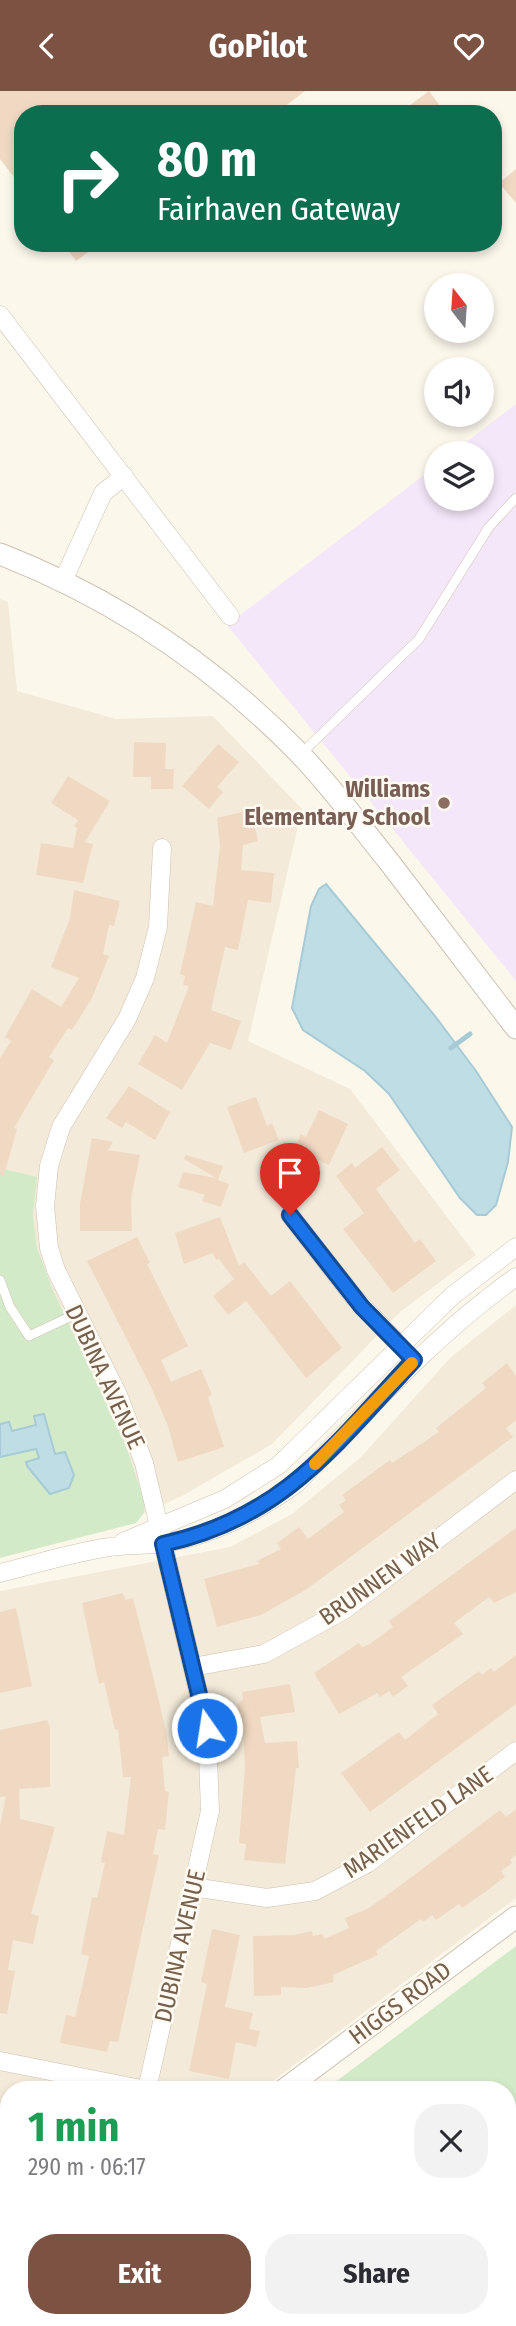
<!DOCTYPE html>
<html lang="en">
<head>
<meta charset="utf-8">
<style>
	:root { --surface:#fff; --page:#f2f2f3; --text:#2b2b33; --muted:#7c7c81; --accent:#7c5243 }
	body { margin:0; font-family:"Fira Sans Condensed",sans-serif; background:var(--page); color:var(--text); height:100vh; display:flex; flex-direction:column; font-size:26px; white-space:nowrap }
	* { box-sizing:border-box; margin:0 }
	p { font-size:23px; color:var(--muted) }
	.icon { flex:none; width:38px; height:38px; fill:none; stroke:currentColor; stroke-width:2; stroke-linecap:round; stroke-linejoin:round }
	.map { position:relative; flex:1; overflow:hidden }
	.drawer { position:absolute; left:0px; top:1990px; width:516px; height:247px; display:flex; flex-direction:column; background:var(--surface); border-radius:28px 28px 0 0; box-shadow:0 4px 10px #0003 }
	.drawer>* { flex:none }
	.top-card { position:absolute; left:14px; top:14px; width:488px; height:147px; border-radius:28px; box-shadow:0 4px 10px #0003; background:#0b6e4f; color:#fff; overflow:hidden }
	.needle { width:46px; rotate:343deg }
	.fabs { position:absolute; left:424px; top:182px; display:grid; gap:14px }
	.fabs a { display:grid; place-items:center; width:70px; height:70px; border-radius:50%; background:var(--surface); box-shadow:0 4px 10px #0003; font-size:35px }
	.pin { position:absolute; display:grid; place-items:center; width:60px; height:60px; color:#fff; margin:-72px -30px; border-radius:50% 50% 50% 0; rotate:-45deg; box-shadow:0 0 7px #0007 }
	.pin .icon { rotate:45deg }
	.me { position:absolute; width:77px; margin:-38px; rotate:347deg; stroke-linejoin:round; filter:drop-shadow(0 0 5px #0008) }
	.turn { display:flex; align-items:center; gap:24px; height:147px; padding:0 28px; font-size:32px }
	.turn .icon { width:91px; height:91px; stroke-width:2.5 }
	.turn b { display:block; font-size:49px; line-height:60px }
	.round { display:grid; place-items:center; flex:none; width:74px; height:74px; border-radius:28px; background:var(--page) }
	.head { display:flex; align-items:center; justify-content:space-between; height:119px; padding:0 28px }
	h1 { font-size:42px; font-weight:700; line-height:52px; color:#1e9e55 }
	.button { display:flex; gap:14px; margin-top:auto; padding:14px 28px }
	.button a { flex:1; height:80px; border-radius:28px; background:var(--accent); color:#fff; font-size:28px; font-weight:700; line-height:80px; text-align:center }
	.button a+a { background:var(--page); color:var(--text) }
	header { display:flex; justify-content:space-between; align-items:center; height:91px; padding:0 28px; background:var(--accent); color:#fff; font-size:32px; font-weight:700 }
	.map>svg:first-child { display:block }
	.residential { fill:#f3ead9 }
	.education { fill:#f4e7f9 }
	.green { fill:#d3eac9 }
	.water { fill:#bfdde5; stroke:#a6cbd7; stroke-width:2 }
	.lines { fill:none; stroke-linecap:round; stroke-linejoin:round }
	.stream { stroke:#a6cbd7; stroke-width:5 }
	.building { fill:#f0d9c3 }
	.service-casing { stroke:#cec0b0; stroke-width:10 }
	.minor-casing { stroke:#cec0b0; stroke-width:19 }
	.tertiary-casing { stroke:#cec0b0; stroke-width:23 }
	.service { stroke:#fff; stroke-width:9 }
	.minor { stroke:#fff; stroke-width:18 }
	.tertiary { stroke:#fff; stroke-width:21 }
	.route-casing { stroke:#114b97; stroke-width:18 }
	.route { stroke:#1a73e8; stroke-width:12 }
	.slow { stroke:#f59e0b; stroke-width:12 }
	.education-dot { fill:#8d6e63; stroke:#fefaf1; stroke-width:2.5 }
	.labels { text-anchor:middle; dominant-baseline:central; stroke-width:5; stroke-linejoin:round; paint-order:stroke }
	.education-label { font-size:24px; font-weight:bold; fill:#785e54; stroke:#fefaf1; text-anchor:end }
	.street-label { font-size:24px; fill:#76604e; stroke:#fefaf1 }
</style>
</head>
<body>
<header><svg class="icon" aria-label="back" viewBox="0 0 24 24"><path d="M15 5l-7 7 7 7"/></svg>GoPilot<svg class="icon" aria-label="heart" viewBox="0 0 24 24"><path d="M12 20l-8-8c-3-5 5-10 8-4 3-6 11-1 8 4z"/></svg></header>
<div class="map">
<svg width="516" height="2235" viewBox="0 0 516 2235">
	<rect width="100%" height="100%" fill="#fcf7eb"/>
	<path class="residential" d="M0 508 8 511 17 600 116 628 213 625 302 718 248 950 350 998 476 1164 400 1221 272 1353 182 1405 144 1422 145 1413 126 1354 53 1199 37 1157 33 1124 36 1087 0 1077Z
		M516 1214V1807L262 1998H9V2228H320L325 2235H0V1500L230 1456 292 1423 361 1366 450 1267Z"/>
	<path class="education" d="M516 313V890L227 534 436 375V408H481V362H452Z"/>
	<path class="green" d="M0 1077 37 1086 33 1124 37 1157 53 1199 126 1354 145 1413 144 1422 136 1432 0 1467Z
		M516 1855V2235H380L374 2228H508V1998H326Z"/>
	<path class="water" d="M326 793 435 925 476 980 512 1036 508 1071 496 1114 486 1124H477L460 1107 389 1003 365 980 303 939 292 917 311 815 319 798Z
		M44 1323 55 1363 65 1361 74 1384 69 1397 50 1403 27 1375 26 1371 39 1367 36 1358 0 1366V1333L9 1331 12 1340 36 1334 34 1325Z"/>
	<g class="lines">
		<path class="stream" d="M451 957 470 943"/>
	</g>
	<path class="building" d="M0 0H305L275 23H23V98L0 68Z
		M429 0 446 23H398Z
		M516 78V112L499 92Z
		M63 152H101L76 170Z
		M134 651 166 652 165 678H174L173 698H151V686H133Z
		M218 653 239 671 217 696 223 701 209 718 182 695Z
		M68 685 110 710 85 751 93 753 83 792 36 784 41 752 73 757 77 737 74 735 78 729 51 712Z
		M251 719 258 750 243 754 241 779 274 782 271 812 248 809 238 859 225 856 211 919 241 930 231 959 210 952 182 999 138 973 155 944 167 952 189 895 183 894 185 885 180 883 196 811 213 815 220 755 217 727Z
		M74 799 120 810 114 835 109 834 103 863 109 865 92 907 72 939 68 937 49 966 54 969 14 1037 17 1038 4 1085 0 1084V967L11 950 5 946 32 898 61 916 79 887 51 876 70 827Z
		M129 995 170 1021 155 1049 126 1031 122 1037 106 1027Z
		M256 1006 267 1035 272 1032 279 1049 244 1062 227 1016Z
		M319 1019 348 1033 329 1074 294 1058 301 1043 306 1046Z
		M92 1047 113 1051 108 1059 140 1064 131 1108 132 1140H80V1113Z
		M382 1056 400 1079 376 1098 415 1152 420 1148 436 1170 393 1202 343 1138 364 1122 336 1085 352 1072 355 1077Z
		M186 1064 223 1075 218 1089 229 1093 221 1116 202 1110 205 1104 178 1096 183 1081 216 1087 184 1068Z
		M220 1126 239 1175 244 1171 271 1205 290 1190 342 1257 306 1287 246 1210 228 1224 213 1205 234 1188 219 1168 216 1169 213 1162 184 1173 175 1142Z
		M137 1146 150 1172 147 1173 188 1255 161 1269 171 1291 201 1278 212 1304 208 1306 224 1356 178 1371 168 1335 150 1294 87 1170Z
		M507 1272 516 1285V1329L506 1337 513 1346 307 1498 261 1524 217 1536 204 1488 259 1473 257 1470 281 1458 277 1452 299 1436 308 1448 344 1421 339 1414 346 1409 342 1404 390 1369 392 1372 439 1341 436 1337 486 1297 482 1292Z
		M516 1437V1501L494 1512 489 1506 454 1532 463 1543 401 1586 408 1595 393 1606 389 1600 380 1606 377 1602 339 1623 314 1582 359 1552 362 1556 368 1554 393 1536 389 1530Z
		M123 1502 125 1509 133 1507 154 1589 167 1645 169 1665 162 1666 165 1700 169 1701 165 1739 158 1738 153 1763 159 1764 118 1951 110 1950 107 1961 60 1952 66 1924 75 1926 83 1892 89 1865 81 1863 92 1806 97 1807 105 1772 101 1771 107 1740 124 1744 131 1686H123L118 1638 115 1639 104 1591 99 1593 82 1512Z
		M16 1517 32 1595 0 1602V1521Z
		M516 1564V1613L370 1721 341 1682 399 1641 405 1649 438 1623 432 1614 439 1609 479 1580 482 1584 491 1577 494 1581Z
		M290 1593 295 1621 260 1626 265 1652 297 1650 299 1677H296L285 1773 244 1769 246 1753 239 1752 245 1676 243 1637 237 1614 243 1608 242 1601Z
		M47 1629 50 1636V1696L19 1698 20 1728 55 1736 31 1823 39 1825 33 1853 13 1849 8 1879 15 1880 7 1923 0 1922V1734L6 1705 0 1706V1639Z
		M516 1718V1764L510 1769 512 1772 501 1780 505 1786 485 1801 462 1817 459 1813 436 1829 432 1824 423 1831 421 1828 376 1860 378 1864 333 1884 334 1891 307 1897 281 1896V1904L254 1905 253 1845 294 1844 312 1840 313 1845 323 1843 324 1848 349 1837 345 1827 367 1818 393 1800 500 1719 506 1726Z
		M212 1838 240 1844 225 1916 253 1922 249 1938 260 1940 256 1956 236 1951 229 1988 189 1980 207 1893 201 1891Z"/>
	<g class="lines">
		<g class="service-casing">
			<path id="service" d="M301 663 419 548 489 436 516 407
				M0 1189 10 1216 29 1245 76 1223"/>
		</g>
		<g class="minor-casing">
			<path id="minor" d="M0 224 230 525
				M63 490 103 402 124 385
				M290 1124 353 1205 407 1262
				M123 1451 225 1408 279 1374 452 1205 516 1156
				M0 1482C36 1473 74 1461 110 1456 128 1453 147 1455 164 1452 213 1445 256 1421 296 1393 367 1320 433 1245 516 1186
				M193 1576 264 1563 344 1519 516 1389
				M193 1796 267 1807 315 1800 368 1772 516 1660
				M0 1970 141 1998
				M147 1998 210 1720 207 1638 144 1372 118 1304 56 1179 49 1157 45 1115 49 1075 61 1036 127 928 145 887 158 836 162 757
				M93 2235 95 2228"/>
		</g>
		<g class="tertiary-casing">
			<path id="tertiary" d="M0 463C113 507 214 575 299 662 332 696 360 735 390 772 432 827 474 882 516 937
				M285 1998 516 1826
				M347 2228 352 2235"/>
		</g>
		<use href="#service" class="service"/>
		<use href="#minor" class="minor"/>
		<use href="#tertiary" class="tertiary"/>
	</g>
	<g class="lines">
		<g class="route-casing">
			<path id="route" d="M207 1637 163 1453C283 1427 335 1354 414 1269L362 1216 290 1124"/>
		</g>
		<use href="#route" class="route"/>
		<path class="slow" d="M315 1373 412 1272"/>
	</g>
	<circle class="education-dot" cx="444" cy="712" r="7"/>
	<g class="labels">
		<g class="education-label">
			<text x="430" y="698">Williams<tspan x="430" dy="28">Elementary School</tspan></text>
		</g>
		<g class="street-label">
			<text transform="translate(105 1286) rotate(65)">DUBINA AVENUE</text>
			<text transform="translate(380 1488) rotate(-35)">BRUNNEN WAY</text>
			<text transform="translate(418 1731) rotate(-35)">MARIENFELD LANE</text>
			<text transform="translate(180 1855) rotate(-77)">DUBINA AVENUE</text>
			<text transform="translate(400 1912) rotate(-37)">HIGGS ROAD</text>
		</g>
	</g>
</svg>
<div class="fabs">
<a><svg class="needle" viewBox="-14 -14 28 28"><path d="M0-13l5 13h-10z" fill="#e53935"/><path d="M0 13l5-13h-10z" fill="#7c7c81"/></svg></a>
<a><svg class="icon" aria-label="sound" viewBox="0 0 24 24"><path d="M4 9h4l5-4v14l-5-4H4zM17 9q2 3 0 6"/></svg></a>
<a><svg class="icon" aria-label="layers" viewBox="0 0 24 24"><path d="M12 4l9 5-9 5-9-5zM3 14l9 5 9-5"/></svg></a>
</div>
<div class="pin" style="left:290px;top:1124px;background:#d93025"><svg class="icon" aria-label="arrive" viewBox="0 0 24 24"><path d="M6 21V4h12l-3 4 3 4H6"/></svg></div>
<svg class="me" style="left:207px;top:1637px" viewBox="-20 -20 40 40"><circle r="17" fill="#1a73e8" stroke="#fff" stroke-width="3"/><path d="M0-11L8 9 0 5-8 9z" fill="#fff"/></svg>
<div class="top-card">
<div class="turn"><svg class="icon" aria-label="right" viewBox="0 0 24 24"><path d="M7 20v-9h11M14 6l5 5-5 5"/></svg><div><b>80 m</b>Fairhaven Gateway</div></div>
</div>
<section class="drawer">
<div class="head"><div><h1>1 min</h1><p>290 m · 06:17</p></div><a class="round"><svg class="icon" aria-label="close" viewBox="0 0 24 24"><path d="M6 6l12 12M18 6L6 18"/></svg></a></div>
<div class="button"><a>Exit</a><a>Share</a></div>
</section>
</div>
</body>
</html>
